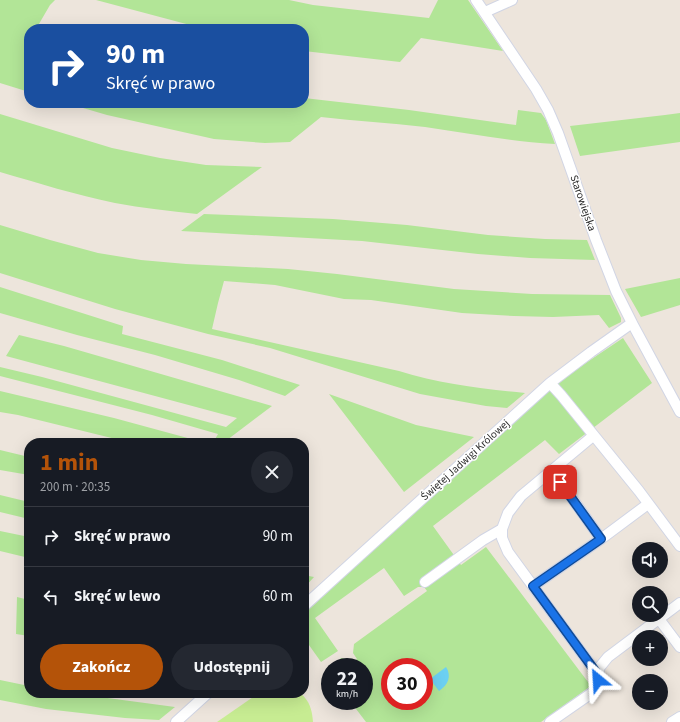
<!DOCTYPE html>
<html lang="pl">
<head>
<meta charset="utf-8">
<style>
	:root { --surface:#171b24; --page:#242831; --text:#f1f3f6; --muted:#9ea1a6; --line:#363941; --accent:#b45309 }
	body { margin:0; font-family:"Source Sans 3",sans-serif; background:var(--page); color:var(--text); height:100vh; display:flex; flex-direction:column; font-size:15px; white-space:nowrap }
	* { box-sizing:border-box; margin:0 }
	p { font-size:13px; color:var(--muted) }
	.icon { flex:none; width:22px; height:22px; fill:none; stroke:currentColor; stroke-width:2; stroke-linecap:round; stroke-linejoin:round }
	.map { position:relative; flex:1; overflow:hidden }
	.side { position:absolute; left:24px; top:438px; width:285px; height:260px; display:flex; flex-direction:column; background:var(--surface); border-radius:16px; box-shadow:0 4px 16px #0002 }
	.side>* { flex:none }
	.hud { position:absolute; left:24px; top:24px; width:285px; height:84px; border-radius:16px; box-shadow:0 4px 16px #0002; background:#1a4fa0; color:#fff; overflow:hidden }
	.fabs { position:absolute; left:632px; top:542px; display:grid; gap:8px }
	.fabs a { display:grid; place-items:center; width:36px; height:36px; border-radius:50%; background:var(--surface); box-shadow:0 4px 16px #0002; font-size:20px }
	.speed { position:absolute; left:321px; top:658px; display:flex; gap:8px; font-size:20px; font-weight:700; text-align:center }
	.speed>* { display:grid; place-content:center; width:52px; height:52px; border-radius:50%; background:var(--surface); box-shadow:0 4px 16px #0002; line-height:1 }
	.speed small { font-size:10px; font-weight:400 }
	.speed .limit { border:6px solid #d22; background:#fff; color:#111 }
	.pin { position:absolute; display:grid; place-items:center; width:34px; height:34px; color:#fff; margin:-17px; border-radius:8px; box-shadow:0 2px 6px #0006 }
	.me { position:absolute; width:44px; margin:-22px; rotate:333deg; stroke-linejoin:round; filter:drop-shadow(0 0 3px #0008) }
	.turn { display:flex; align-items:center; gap:14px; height:84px; padding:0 16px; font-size:18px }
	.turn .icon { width:52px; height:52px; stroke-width:2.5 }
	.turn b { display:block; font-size:28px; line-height:34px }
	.round { display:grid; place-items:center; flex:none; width:42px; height:42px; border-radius:21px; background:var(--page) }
	.overview { display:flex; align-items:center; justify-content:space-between; height:68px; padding:0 16px }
	h1 { font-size:24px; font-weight:700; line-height:30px; color:var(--accent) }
	.cta { display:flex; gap:8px; margin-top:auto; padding:8px 16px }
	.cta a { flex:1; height:46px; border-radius:24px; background:var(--accent); color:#fff; font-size:16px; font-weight:700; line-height:46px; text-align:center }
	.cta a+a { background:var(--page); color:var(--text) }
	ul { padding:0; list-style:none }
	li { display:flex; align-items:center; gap:12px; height:60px; padding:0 16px; border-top:1px solid var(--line) }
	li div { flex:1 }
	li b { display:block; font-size:15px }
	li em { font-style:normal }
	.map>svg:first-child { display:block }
	.green { fill:#b2e597; fill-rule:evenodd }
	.pitch { fill:#c7ec92 }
	.water { fill:#6cd0f2 }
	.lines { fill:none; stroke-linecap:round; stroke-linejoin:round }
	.minor-casing { stroke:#d1d5e4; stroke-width:12 }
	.minor { stroke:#fff; stroke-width:10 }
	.route-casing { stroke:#114b97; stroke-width:10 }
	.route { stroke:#1a73e8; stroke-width:7 }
	.labels { text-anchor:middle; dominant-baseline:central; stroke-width:3; stroke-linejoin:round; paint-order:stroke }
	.street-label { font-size:11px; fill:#2a2a2a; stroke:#fff }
</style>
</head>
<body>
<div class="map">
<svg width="680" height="722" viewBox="0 0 680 722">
	<rect width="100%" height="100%" fill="#ede5dc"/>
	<path class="green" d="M0 0H55L50 5 36 29H29V92L0 83Z
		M96 0H289L313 5 429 18 438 0H468L503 51 421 38 400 62 304 51V29H190V25Z
		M304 98 409 110 516 125 518 110 541 113 546 120 555 144C511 142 468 133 425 127 390 123 356 121 321 117L290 142 265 143 214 139 107 115 66 103H304Z
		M680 113V142L580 156 570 126 665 115Z
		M0 114 112 148 160 158 206 165 262 167 197 214C170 211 142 208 115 203 76 195 38 183 0 172Z
		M204 214 333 219 407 225 488 235 545 239 587 240 595 260 530 258 478 254 362 241 181 231Z
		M0 225 50 240 98 253 141 260 186 264 288 269 337 274 454 289 532 294 610 295 621 318V322L609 328 599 315 553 317 514 316 462 313 371 300 344 299 275 285 224 281 218 303 212 329 399 371C440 384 483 389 525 393L507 408 486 406 420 394 270 348 208 334 115 309 0 273Z
		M680 278V305L641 317 625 289Z
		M0 287 123 326 122 334 222 360 300 385 285 396 239 380 155 355 77 335 0 313Z
		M19 335 64 346 272 406 227 440 228 443H213L218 434 152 415 0 376V367L42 377 226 427 237 418 6 356Z
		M623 338 652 383 559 454 545 440 433 526 461 565 486 547 591 686 541 722H366L350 701H364V667H339C338 663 338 661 341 658L353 660 354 661 357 659 353 653 354 644 427 591 424 587H418L404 596 384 568 315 618 338 651 321 662 304 638V614L538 399 565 377ZM390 667H424V701H390Z
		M0 391 114 418 206 443H132L18 415 0 412Z
		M329 394 416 425 474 437 404 492Z
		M0 450 29 457V475L0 470Z
		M0 495 29 502V519L0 512Z
		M0 531 29 537V558L0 551Z
		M304 575 314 577 304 588Z
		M17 597 29 600V636L16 634Z
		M0 680 29 686V693H70L175 707 159 720 125 718 46 709 0 700Z"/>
	<path class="pitch" d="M259 693H300C310 701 312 710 313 722H217Z"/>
	<path class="water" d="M446 667C452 676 448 685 439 691L430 679Z"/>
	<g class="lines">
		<g class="minor-casing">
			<path id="minor" d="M476 0 536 89 548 110 558 133 596 240 616 291 632 323 680 412
				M485 12 512 0
				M550 383 561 395 639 491 680 546
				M593 436 521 496 508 513 502 529V538L508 552 598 675
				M552 470 601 539
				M425 582 483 540 502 529
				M533 586 601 539 648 504
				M304 606 550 383 591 352 632 323
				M659 619 680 647
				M176 722 208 693
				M550 722 596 690 598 680 599 668 608 657 680 603
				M672 722 680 717"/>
		</g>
		<use href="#minor" class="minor"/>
	</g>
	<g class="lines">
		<g class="route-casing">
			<path id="route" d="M560 482 601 539 533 586 598 675V680"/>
		</g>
		<use href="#route" class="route"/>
	</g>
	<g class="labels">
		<g class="street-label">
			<text transform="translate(583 203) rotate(71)">Starowiejska</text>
			<text transform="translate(465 460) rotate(-42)">Świętej Jadwigi Królowej</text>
		</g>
	</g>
</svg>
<div class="fabs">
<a><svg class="icon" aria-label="sound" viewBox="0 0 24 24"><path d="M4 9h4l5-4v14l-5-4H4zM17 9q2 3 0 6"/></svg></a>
<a><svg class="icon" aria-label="search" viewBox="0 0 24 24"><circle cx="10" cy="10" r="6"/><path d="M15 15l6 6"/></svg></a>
<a>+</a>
<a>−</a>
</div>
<div class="speed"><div>22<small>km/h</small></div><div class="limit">30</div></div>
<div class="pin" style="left:560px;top:482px;background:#d93025"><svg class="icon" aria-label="arrive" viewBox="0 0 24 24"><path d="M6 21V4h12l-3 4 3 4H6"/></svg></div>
<svg class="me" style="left:598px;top:680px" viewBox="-20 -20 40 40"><path d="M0-17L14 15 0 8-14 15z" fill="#1a73e8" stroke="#fff" stroke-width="4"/></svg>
<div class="hud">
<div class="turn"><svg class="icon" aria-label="right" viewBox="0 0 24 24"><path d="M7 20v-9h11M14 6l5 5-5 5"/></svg><div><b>90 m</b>Skręć w prawo</div></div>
</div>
<section class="side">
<div class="overview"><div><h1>1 min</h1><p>200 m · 20:35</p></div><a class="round"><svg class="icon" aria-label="close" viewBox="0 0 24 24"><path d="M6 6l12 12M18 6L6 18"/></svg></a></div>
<ul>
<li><svg class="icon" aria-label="right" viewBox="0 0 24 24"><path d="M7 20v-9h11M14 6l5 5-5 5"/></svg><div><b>Skręć w prawo</b></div><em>90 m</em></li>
<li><svg class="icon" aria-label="left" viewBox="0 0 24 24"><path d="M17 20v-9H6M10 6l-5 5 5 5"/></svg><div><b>Skręć w lewo</b></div><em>60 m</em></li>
</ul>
<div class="cta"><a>Zakończ</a><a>Udostępnij</a></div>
</section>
</div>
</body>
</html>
